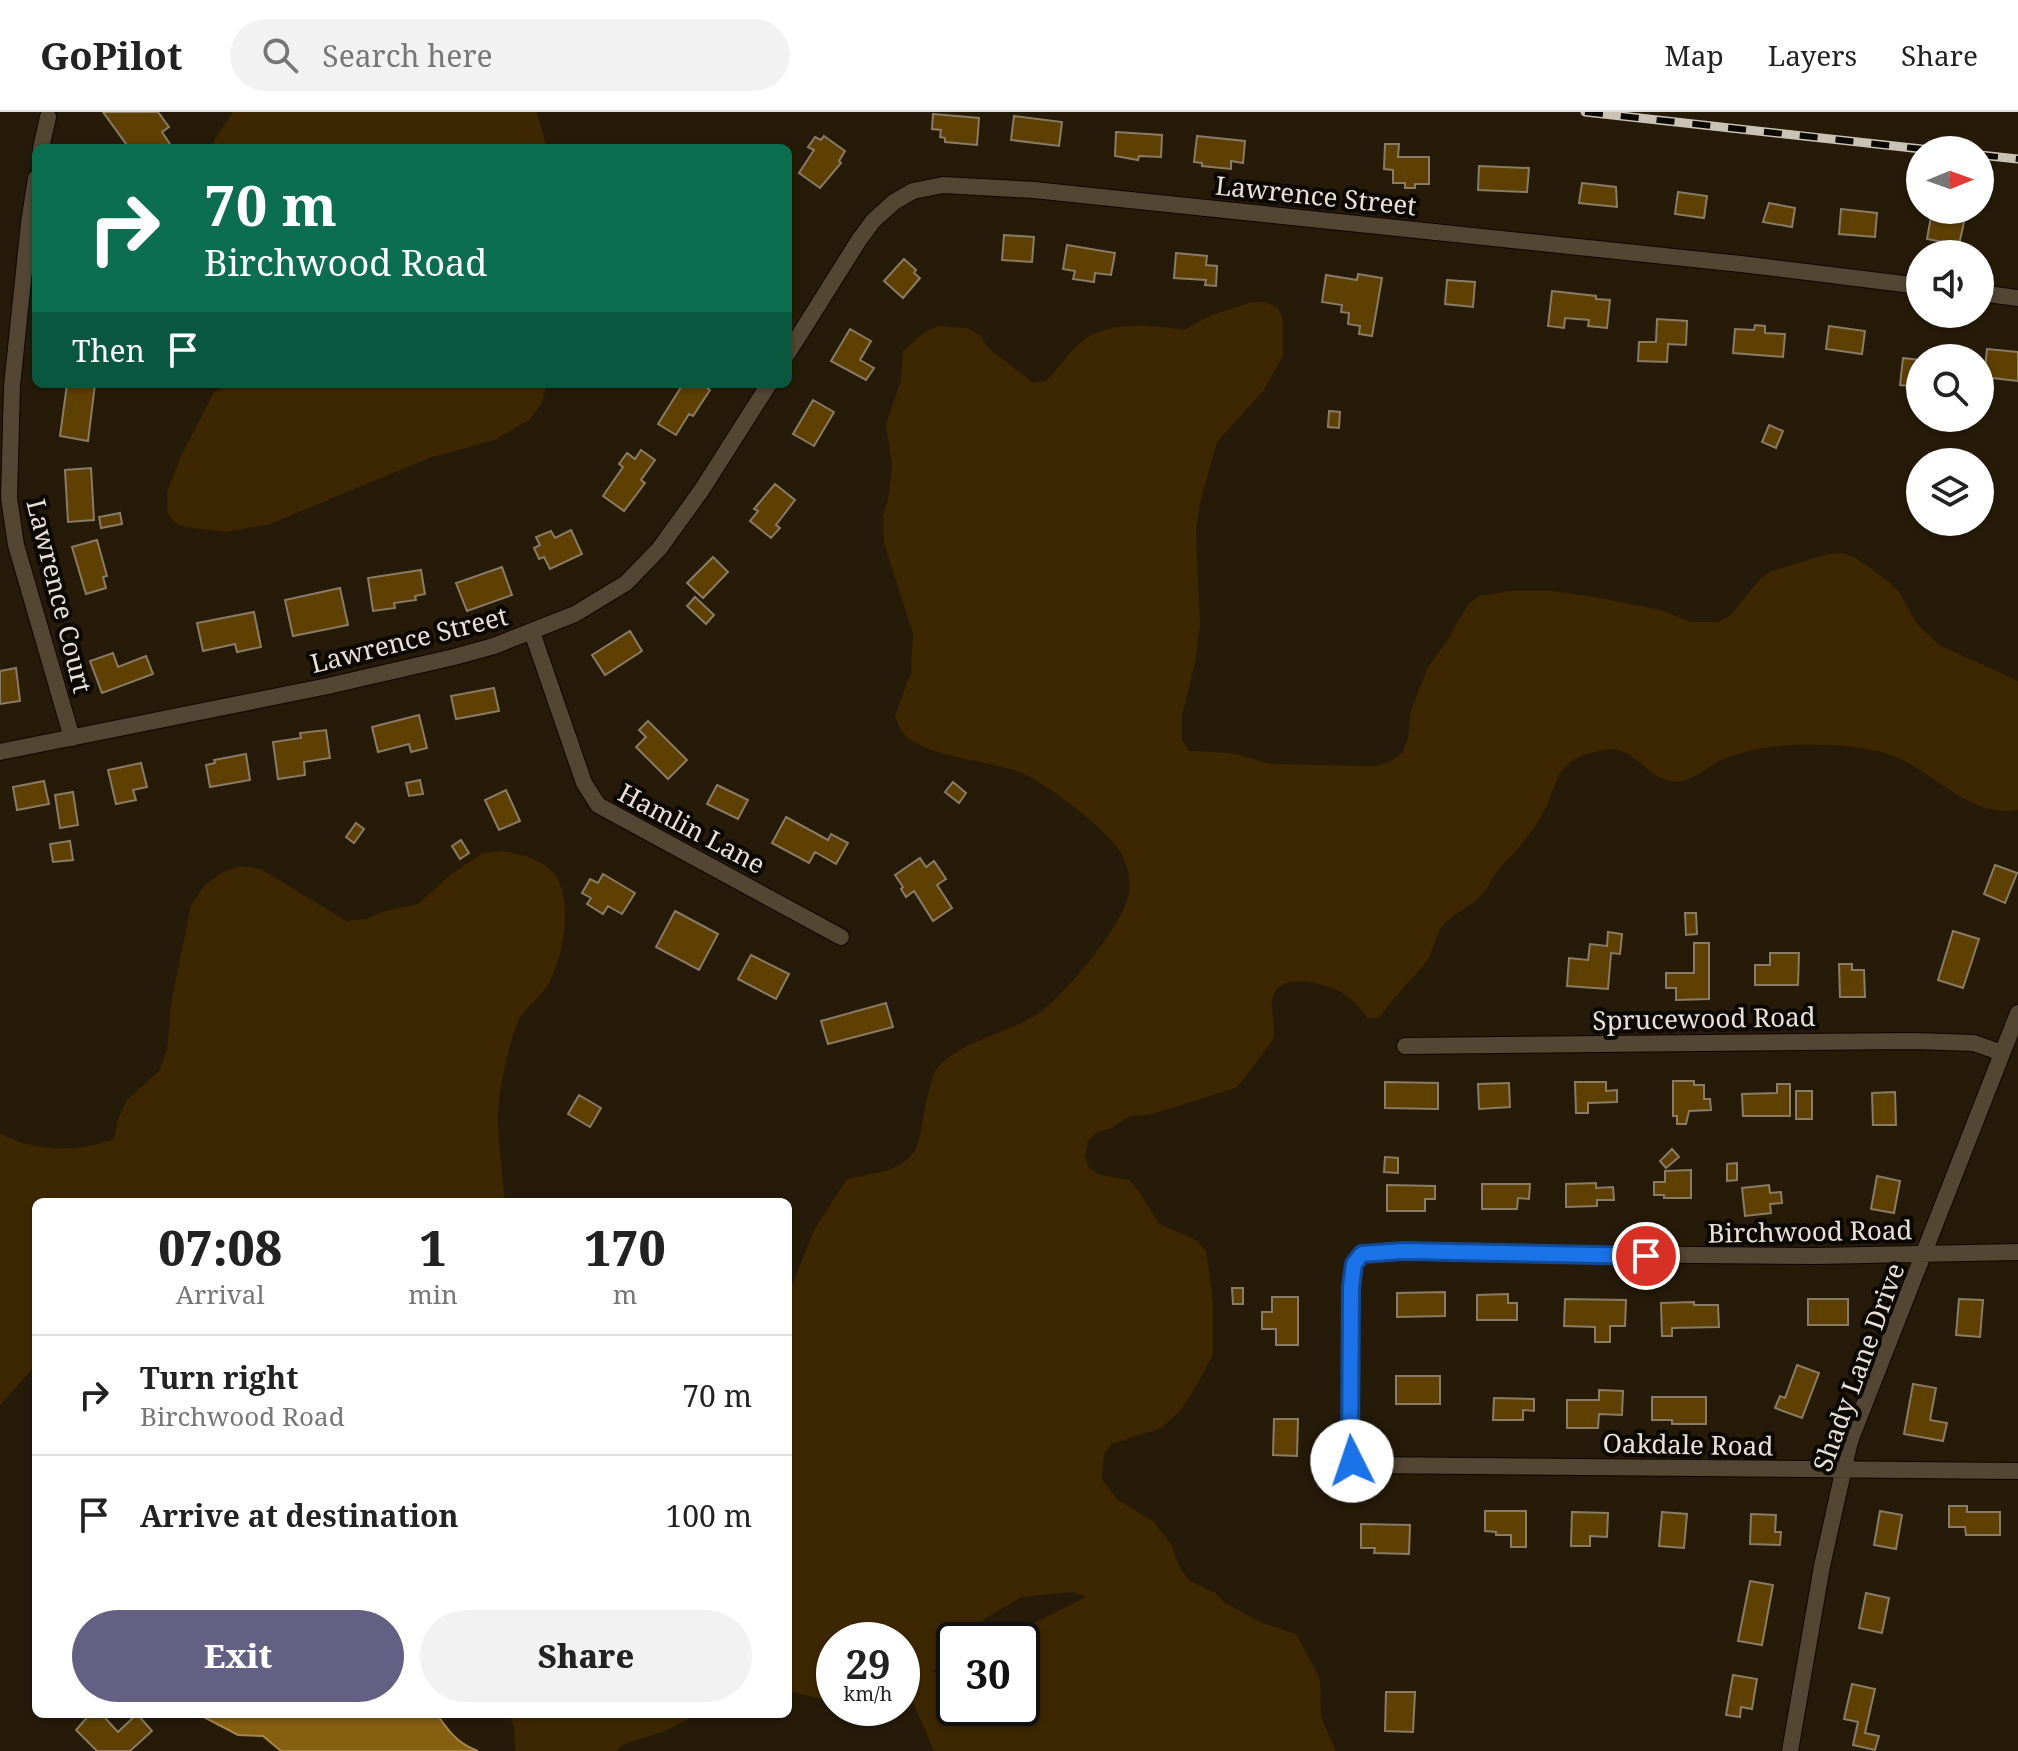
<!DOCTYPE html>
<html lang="en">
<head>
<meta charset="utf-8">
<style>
	:root { --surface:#fff; --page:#f2f2f2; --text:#222; --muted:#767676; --line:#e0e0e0; --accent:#646083 }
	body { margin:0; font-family:"Noto Serif",serif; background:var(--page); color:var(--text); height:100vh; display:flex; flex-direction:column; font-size:30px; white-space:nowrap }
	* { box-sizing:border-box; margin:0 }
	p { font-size:26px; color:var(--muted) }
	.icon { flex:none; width:44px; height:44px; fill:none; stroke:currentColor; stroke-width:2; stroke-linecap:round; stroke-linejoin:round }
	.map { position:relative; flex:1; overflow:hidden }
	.panel { position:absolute; left:32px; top:1086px; width:760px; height:520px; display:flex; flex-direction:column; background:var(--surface); border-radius:12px; box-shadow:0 2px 6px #0004 }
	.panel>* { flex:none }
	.banner { position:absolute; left:32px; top:32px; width:760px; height:244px; border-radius:12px; box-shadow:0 2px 6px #0004; background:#0b6e4f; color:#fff; overflow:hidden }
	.needle { width:52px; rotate:89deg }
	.tools { position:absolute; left:1906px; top:24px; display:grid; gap:16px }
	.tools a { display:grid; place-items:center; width:88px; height:88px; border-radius:50%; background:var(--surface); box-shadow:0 2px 6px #0004; font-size:40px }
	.speed { position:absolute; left:816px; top:1510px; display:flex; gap:16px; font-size:40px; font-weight:700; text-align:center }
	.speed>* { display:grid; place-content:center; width:104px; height:104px; border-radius:50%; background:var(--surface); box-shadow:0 2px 6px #0004; line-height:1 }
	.speed small { font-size:20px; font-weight:400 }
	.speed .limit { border:4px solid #111; border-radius:12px; background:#fff; color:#111 }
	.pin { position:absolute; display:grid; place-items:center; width:68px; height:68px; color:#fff; margin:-34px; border:4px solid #fff; border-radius:50%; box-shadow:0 2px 8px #0007 }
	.me { position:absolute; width:88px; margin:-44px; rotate:356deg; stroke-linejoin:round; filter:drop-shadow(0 0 6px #0008) }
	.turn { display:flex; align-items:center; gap:28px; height:168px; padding:0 40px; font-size:36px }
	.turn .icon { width:104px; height:104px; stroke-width:2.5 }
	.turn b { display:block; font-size:56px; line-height:68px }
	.then { display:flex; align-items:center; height:76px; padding:0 40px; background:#0003; gap:16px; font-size:30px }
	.eta { display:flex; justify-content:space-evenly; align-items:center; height:136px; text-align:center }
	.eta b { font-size:48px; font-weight:800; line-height:56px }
	.cta { display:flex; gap:16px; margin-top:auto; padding:16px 40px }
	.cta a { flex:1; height:92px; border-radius:48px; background:var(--accent); color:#fff; font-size:32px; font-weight:800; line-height:92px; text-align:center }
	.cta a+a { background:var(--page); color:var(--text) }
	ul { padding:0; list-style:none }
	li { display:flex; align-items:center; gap:24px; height:120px; padding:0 40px; border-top:2px solid var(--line) }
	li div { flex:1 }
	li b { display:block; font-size:30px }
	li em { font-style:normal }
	header { display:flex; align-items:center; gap:48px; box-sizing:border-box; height:112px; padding:0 40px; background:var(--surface); border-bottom:2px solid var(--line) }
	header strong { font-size:38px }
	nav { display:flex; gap:44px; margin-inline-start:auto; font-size:28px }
	.search { width:560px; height:72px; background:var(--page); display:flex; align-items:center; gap:20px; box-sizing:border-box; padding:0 28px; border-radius:44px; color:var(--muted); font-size:30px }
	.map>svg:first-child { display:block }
	.green { fill:#3d2700; fill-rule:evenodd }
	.water { fill:#865f11; stroke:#a4864c; stroke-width:2 }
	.building { fill:#5e4003; stroke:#897b66; stroke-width:2 }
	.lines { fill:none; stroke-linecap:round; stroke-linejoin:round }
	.minor-casing { stroke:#0f0600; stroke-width:18 }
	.minor { stroke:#534633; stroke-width:16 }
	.rail-casing { stroke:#cbc2b6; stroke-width:9 }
	.rail { stroke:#0b0702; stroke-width:6; stroke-dasharray:18; stroke-linecap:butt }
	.route-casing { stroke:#114b97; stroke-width:20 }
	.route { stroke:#1a73e8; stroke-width:14 }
	.labels { text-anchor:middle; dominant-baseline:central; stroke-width:8; stroke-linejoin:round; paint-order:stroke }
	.street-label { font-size:26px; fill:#e9e1d6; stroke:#0b0702 }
</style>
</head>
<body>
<header>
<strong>GoPilot</strong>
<div class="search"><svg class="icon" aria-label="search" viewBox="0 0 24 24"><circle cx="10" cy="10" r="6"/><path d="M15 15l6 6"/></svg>Search here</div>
<nav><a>Map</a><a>Layers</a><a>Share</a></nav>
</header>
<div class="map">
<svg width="2018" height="1639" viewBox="0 0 2018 1639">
	<rect width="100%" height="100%" fill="#261b08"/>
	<path class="green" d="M233 0H537L547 36H212L215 27Z
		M1252 190H1265L1278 196 1283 207V244L1263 279 1217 330 1200 391 1196 420 1200 512 1195 551 1182 604V628L1189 639 1231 641 1271 652 1375 654 1390 650 1402 641 1408 627 1411 598 1428 555 1447 529 1468 492 1480 484 1510 479H1552L1595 485 1664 499 1690 510H1717L1730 504 1760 467 1771 459 1828 442 1843 441 1856 446 1889 470 1899 480 1918 513 1939 533 2018 569V698C1965 707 1930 652 1881 640 1835 629 1770 629 1726 646 1712 651 1697 666 1683 669 1648 675 1637 630 1603 638 1589 641 1574 645 1565 655 1554 667 1552 685 1544 699 1538 711 1529 723 1520 734 1514 742 1506 748 1500 756 1492 765 1487 778 1479 786 1469 795 1455 801 1445 811 1434 822 1434 843 1423 854 1408 871 1393 886 1380 905L1368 907C1362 899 1356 890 1347 884 1333 873 1291 861 1277 877 1265 892 1278 911 1273 926 1272 931 1241 971 1236 976L1148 1003 1130 1004 1109 1017 1097 1020 1088 1029 1085 1043 1089 1056 1101 1063 1129 1068 1138 1078 1159 1112 1196 1128 1206 1139 1213 1189V1242L1194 1278 1180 1299 1161 1316 1112 1332 1104 1342 1102 1367 1117 1387 1154 1410 1171 1432 1181 1458 1190 1469 1215 1481 1224 1490 1258 1509 1296 1522 1320 1567 1321 1605 1336 1639H934L907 1577 902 1578V1528H834V1590L788 1579V1183L814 1118 847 1067C872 1061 909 1060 918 1031 923 1015 923 999 928 983 930 975 932 962 938 955 966 926 1006 923 1039 901 1065 883 1124 812 1129 781 1131 770 1128 756 1123 745 1114 722 1045 670 1022 661 993 649 922 645 902 620 899 616 897 608 895 603L911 561 913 522 884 431 883 403 888 388 892 354 886 312 901 268 903 239 925 220 938 214 967 216 980 223 987 235 1032 270 1046 269C1059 256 1071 237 1085 227 1113 208 1154 213 1184 218L1211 203ZM1073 1480 1086 1485 1000 1528H1022V1596H954V1551L932 1561 954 1538V1528H963L987 1505 1022 1485Z
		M227 272H547L542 291 530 307 495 328 429 346 270 412 227 420 185 415 175 411 168 402 167 380 181 344 214 280Z
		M502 739C520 742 545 748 556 764 573 791 563 845 549 871 541 885 526 895 518 909 512 922 504 958 501 974 494 1007 502 1056 505 1090H36V1253L0 1293V1021C33 1040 79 1041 114 1027L118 1007 127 988 159 959 167 937 171 892 191 793 204 774 221 761 240 754 261 757 346 809 366 807 385 799 418 792 450 763 483 741Z
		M502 1602H698L663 1620 627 1631 616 1639H515L514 1615 510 1605Z"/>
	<path class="water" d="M198 1602H437C448 1619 458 1632 478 1639H281L263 1624 238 1623Z"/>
	<path class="building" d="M103 0H158L169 15 162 20 172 35 129 36Z
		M933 2 979 6 977 33 945 30V26L940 25 941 18 932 17Z
		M1014 4 1062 10 1059 34 1011 28Z
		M1116 20 1162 23 1161 45 1139 44 1138 48 1115 44Z
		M824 24 845 39 839 49 841 51 820 76 799 61 814 38 808 35 815 25 821 28Z
		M1197 24 1245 29 1243 51 1231 49V57L1202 54V51L1194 50Z
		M1385 32H1399L1398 45H1429V72H1415V76H1405V71H1393V58L1384 57Z
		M1479 54 1529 56 1527 80 1478 78Z
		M1582 71 1616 75 1617 95 1579 91Z
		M1678 80 1707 84 1704 106 1675 102Z
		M1769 91 1795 96 1792 115 1763 110Z
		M1841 97 1877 101 1875 125 1839 122Z
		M1931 104 1964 110 1959 133 1927 127Z
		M1004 123 1034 125 1032 150 1002 148Z
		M1067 133 1115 141 1111 163 1095 161 1094 170 1073 167 1075 159 1063 157Z
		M1176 141 1207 144 1206 153 1217 154 1216 174 1205 173 1206 168 1174 166Z
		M904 147 916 158 914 161 920 166 903 186 884 169Z
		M1358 162 1382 166 1372 224 1359 222 1360 214 1348 212 1349 201 1341 200 1342 193 1322 190 1326 163 1357 168Z
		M1447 168 1475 170 1473 195 1445 192Z
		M1552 179 1596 184V187L1610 188 1607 216 1588 214 1589 208 1565 206 1564 216 1548 214Z
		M1657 207 1687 209 1686 233 1668 232 1667 250 1638 249 1639 230H1656Z
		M1755 213 1765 214V221L1785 222 1783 245 1733 241 1735 217 1754 218Z
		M1829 214 1865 219 1862 242 1826 237Z
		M850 217 871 229 860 248 874 256 866 268 831 249Z
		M1987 237 2018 240V269L1984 265Z
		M1903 246 1920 248V275L1900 273Z
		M67 272H95L88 329 60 324Z
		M683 272H701L710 278 693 304 689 302 676 323 658 312Z
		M813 288 834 300 814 334 793 322Z
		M1329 299 1340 300 1339 316 1328 315Z
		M1769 313 1783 319 1776 336 1762 330Z
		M641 338 655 348 641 368 645 371 624 399 603 384 623 355 619 352 627 341 635 347Z
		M91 356 94 408 68 410 65 358Z
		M775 372 795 388 776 413 780 416 771 426 750 409 758 399 754 397Z
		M120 401 122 412 101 416 99 405Z
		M571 418 582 442 550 457 544 445 539 447 534 436 540 433 536 425 551 419 555 426Z
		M97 428 107 464 103 465 106 476 86 482 72 435Z
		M713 445 728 460 703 486 687 471Z
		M502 455 512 483 467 499 456 471Z
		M421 458 425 482 415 484 416 488 394 491 395 496 373 499 368 466Z
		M340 476 348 513 293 524 285 488Z
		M695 485 714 503 706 512 687 494Z
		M254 500 261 535 237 540 235 532 203 539 197 511Z
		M630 519 642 539 605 563 592 543Z
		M113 541 118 555 146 544 153 562 102 581 90 549Z
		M16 556 20 589 0 592V559Z
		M494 576 499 599 456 607 451 584Z
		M419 603 427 636 411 640 409 632 378 640 372 615Z
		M648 609 687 648 668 667 636 635 646 625 639 618Z
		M326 618 330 646 304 650 305 663 278 667 273 630 301 626 300 621Z
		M246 642 250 668 210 675 206 653 215 651 214 648Z
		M141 651 147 675 133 678 136 688 116 692 108 658Z
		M420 668 423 682 409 684 406 671Z
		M44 669 49 692 17 698 13 675Z
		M953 670 966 681 959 691 945 680Z
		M717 673 748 688 738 707 707 692Z
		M506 678 520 709 499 718 485 688Z
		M73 680 78 713 60 716 55 683Z
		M786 705 828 728 831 722 848 731 836 752 815 740 809 751 772 731Z
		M356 711 364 717 354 731 346 725Z
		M461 728 469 741 460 747 452 734Z
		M70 729 73 748 53 750 50 732Z
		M920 746 926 755 934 749 946 767 937 773 952 796 933 809 914 779 906 785 901 777 903 775 895 763Z
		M1995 753 2017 761 2005 791 1984 782Z
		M603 762 635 781 622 802 608 794 603 802 587 792 591 786 582 781 590 767 598 771Z
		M675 799 718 822 699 858 656 835Z
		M1685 801H1696L1697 822 1686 823Z
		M1953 819 1979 827 1963 876 1938 868Z
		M1608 820 1622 822 1620 842 1611 841 1608 877 1567 874 1569 846 1588 848 1590 832 1607 834Z
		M1694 831H1709V887L1676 888V876H1666V861H1694Z
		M1770 841H1799L1798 873H1755V853H1770Z
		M751 843 789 862 776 887 738 867Z
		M1839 852H1852V858H1864L1865 885H1840Z
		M886 891 893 915 828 932 821 909Z
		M1673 969H1694V973H1704V987H1710L1711 998 1689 999 1686 1012H1677V1004H1673Z
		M1385 970 1438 971V997L1385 996Z
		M1575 970H1606V979L1617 978V990L1588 991V1001H1576Z
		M1509 971 1510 995 1479 997 1478 972Z
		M1777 972H1790V1004H1743L1742 982 1777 981Z
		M1796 979H1812V1007H1796Z
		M1895 980 1896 1013H1873L1872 981Z
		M579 983 601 996 590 1015 568 1002Z
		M1672 1037 1679 1045 1666 1056 1660 1049Z
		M1385 1045 1398 1046V1061L1384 1060Z
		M1737 1051V1068L1727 1069V1052Z
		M1691 1058V1086H1664V1083H1654V1070H1665V1059Z
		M1877 1064 1900 1069 1894 1101 1871 1097Z
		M1596 1071V1076L1613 1075 1614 1088H1597V1094L1566 1095V1072Z
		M1482 1072H1530L1529 1087 1518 1086 1517 1097H1482Z
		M1387 1073 1435 1074V1087H1425V1099H1387Z
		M1769 1073 1770 1081 1781 1080 1782 1091 1770 1092 1771 1101 1745 1104 1742 1076Z
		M1232 1176H1243V1192H1233Z
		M1445 1180V1204L1397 1205V1181Z
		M1508 1182V1191H1517V1208H1477V1183Z
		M1272 1185H1298V1233H1276V1217H1262V1200H1272Z
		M1565 1187 1626 1188 1625 1214H1610V1230H1595V1215L1564 1214Z
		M1808 1187H1848V1213H1808Z
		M1959 1187 1983 1188 1980 1225 1956 1223Z
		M1694 1190V1193H1718L1719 1215 1672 1216V1224H1662L1661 1191Z
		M1797 1253 1819 1261 1802 1306 1775 1296 1780 1284 1785 1286Z
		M1396 1264H1440V1292H1396Z
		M1913 1272 1936 1276 1930 1308 1947 1311 1943 1329 1904 1322Z
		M1599 1278 1623 1279 1622 1303 1599 1302 1598 1316H1567V1288H1599Z
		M1652 1285H1706V1312H1672V1308H1652Z
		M1494 1286 1534 1287V1299L1523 1298V1308H1493Z
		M1274 1307H1298L1297 1344 1273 1343Z
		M1949 1394H1967V1400H2000V1423H1966L1965 1415H1949Z
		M1485 1399H1526V1435H1511V1423H1496V1420L1485 1419Z
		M1880 1399 1902 1403 1896 1437 1874 1433Z
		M1572 1400 1608 1401 1607 1425 1590 1424V1434H1571Z
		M1662 1400 1687 1402 1684 1436 1659 1434Z
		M1751 1402 1776 1403 1775 1420H1781L1780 1433 1750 1432Z
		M1361 1412 1410 1413 1409 1442 1374 1441 1375 1436H1361Z
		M1750 1469 1773 1473 1762 1533 1738 1529Z
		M1866 1481 1889 1486 1882 1521 1859 1516Z
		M1733 1563 1757 1567 1752 1597 1741 1595 1740 1605 1726 1603Z
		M1852 1572 1875 1577 1865 1621 1879 1624 1875 1638 1853 1633 1858 1610 1844 1607Z
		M1386 1580H1415L1413 1620 1385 1619Z
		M90 1602H109L106 1607 118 1620 137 1602 152 1619 130 1639H97L76 1618Z"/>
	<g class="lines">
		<g class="minor-casing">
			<path id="minor" d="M41 36 48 5
				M36 66 29 111 12 274 9 386 16 433 72 626
				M1980 181 2018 186
				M788 241 859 128 873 109 894 90 913 79 943 73 1034 78 1741 152 1920 174
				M532 520 584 671 598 693 841 825
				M0 640 328 574 454 545 494 534 575 502 626 471 659 437 701 379 769 272
				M1405 934 1914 929 1974 931 2002 941
				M2018 1140 1816 1144 1369 1140 1359 1146 1352 1161 1350 1338 1352 1349 1362 1353 2018 1359
				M1790 1639 1822 1454 1850 1329 2018 901"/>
		</g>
		<use href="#minor" class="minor"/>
		<g class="rail-casing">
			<path id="rail" d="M1585 0 1931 38
				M1980 43 2018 47"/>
		</g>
		<use href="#rail" class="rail"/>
	</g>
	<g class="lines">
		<g class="route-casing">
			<path id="route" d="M1352 1349 1350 1338 1351 1175 1354 1152 1362 1142 1403 1139 1646 1144"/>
		</g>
		<use href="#route" class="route"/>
	</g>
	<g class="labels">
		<g class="street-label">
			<text transform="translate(1316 83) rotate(6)">Lawrence Street</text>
			<text transform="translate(60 484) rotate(76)">Lawrence Court</text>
			<text transform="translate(409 527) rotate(-14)">Lawrence Street</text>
			<text transform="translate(692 716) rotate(28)">Hamlin Lane</text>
			<text transform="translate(1704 906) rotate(-1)">Sprucewood Road</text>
			<text transform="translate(1810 1119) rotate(-1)">Birchwood Road</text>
			<text transform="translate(1858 1255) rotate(-70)">Shady Lane Drive</text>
			<text transform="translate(1688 1332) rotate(1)">Oakdale Road</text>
		</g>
	</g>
</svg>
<div class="tools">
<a><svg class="needle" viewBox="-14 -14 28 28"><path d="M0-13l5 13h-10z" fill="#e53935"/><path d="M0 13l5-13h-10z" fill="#767676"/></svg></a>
<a><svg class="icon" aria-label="sound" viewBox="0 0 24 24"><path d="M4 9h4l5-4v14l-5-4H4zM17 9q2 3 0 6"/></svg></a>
<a><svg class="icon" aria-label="search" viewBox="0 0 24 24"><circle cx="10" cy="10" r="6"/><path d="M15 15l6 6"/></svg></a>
<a><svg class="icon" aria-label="layers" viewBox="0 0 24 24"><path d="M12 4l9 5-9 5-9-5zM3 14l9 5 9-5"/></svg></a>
</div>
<div class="speed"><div>29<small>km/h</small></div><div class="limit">30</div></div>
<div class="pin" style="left:1646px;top:1144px;background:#d93025"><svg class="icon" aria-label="arrive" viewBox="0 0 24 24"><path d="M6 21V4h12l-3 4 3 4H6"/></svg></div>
<svg class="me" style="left:1352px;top:1349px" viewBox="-20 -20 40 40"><circle r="19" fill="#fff"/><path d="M0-13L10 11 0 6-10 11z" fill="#1a73e8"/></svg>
<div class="banner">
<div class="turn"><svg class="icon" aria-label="right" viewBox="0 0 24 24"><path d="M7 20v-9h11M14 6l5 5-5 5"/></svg><div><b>70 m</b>Birchwood Road</div></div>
<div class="then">Then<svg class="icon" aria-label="arrive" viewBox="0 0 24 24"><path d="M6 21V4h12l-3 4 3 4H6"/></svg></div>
</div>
<section class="panel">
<div class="eta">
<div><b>07:08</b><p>Arrival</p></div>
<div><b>1</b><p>min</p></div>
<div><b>170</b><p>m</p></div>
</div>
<ul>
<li><svg class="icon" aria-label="right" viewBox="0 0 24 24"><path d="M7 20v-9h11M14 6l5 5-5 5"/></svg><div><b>Turn right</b><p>Birchwood Road</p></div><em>70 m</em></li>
<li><svg class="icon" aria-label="arrive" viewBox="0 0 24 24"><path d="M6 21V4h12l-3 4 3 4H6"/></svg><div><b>Arrive at destination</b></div><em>100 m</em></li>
</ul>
<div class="cta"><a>Exit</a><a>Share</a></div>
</section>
</div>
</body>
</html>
